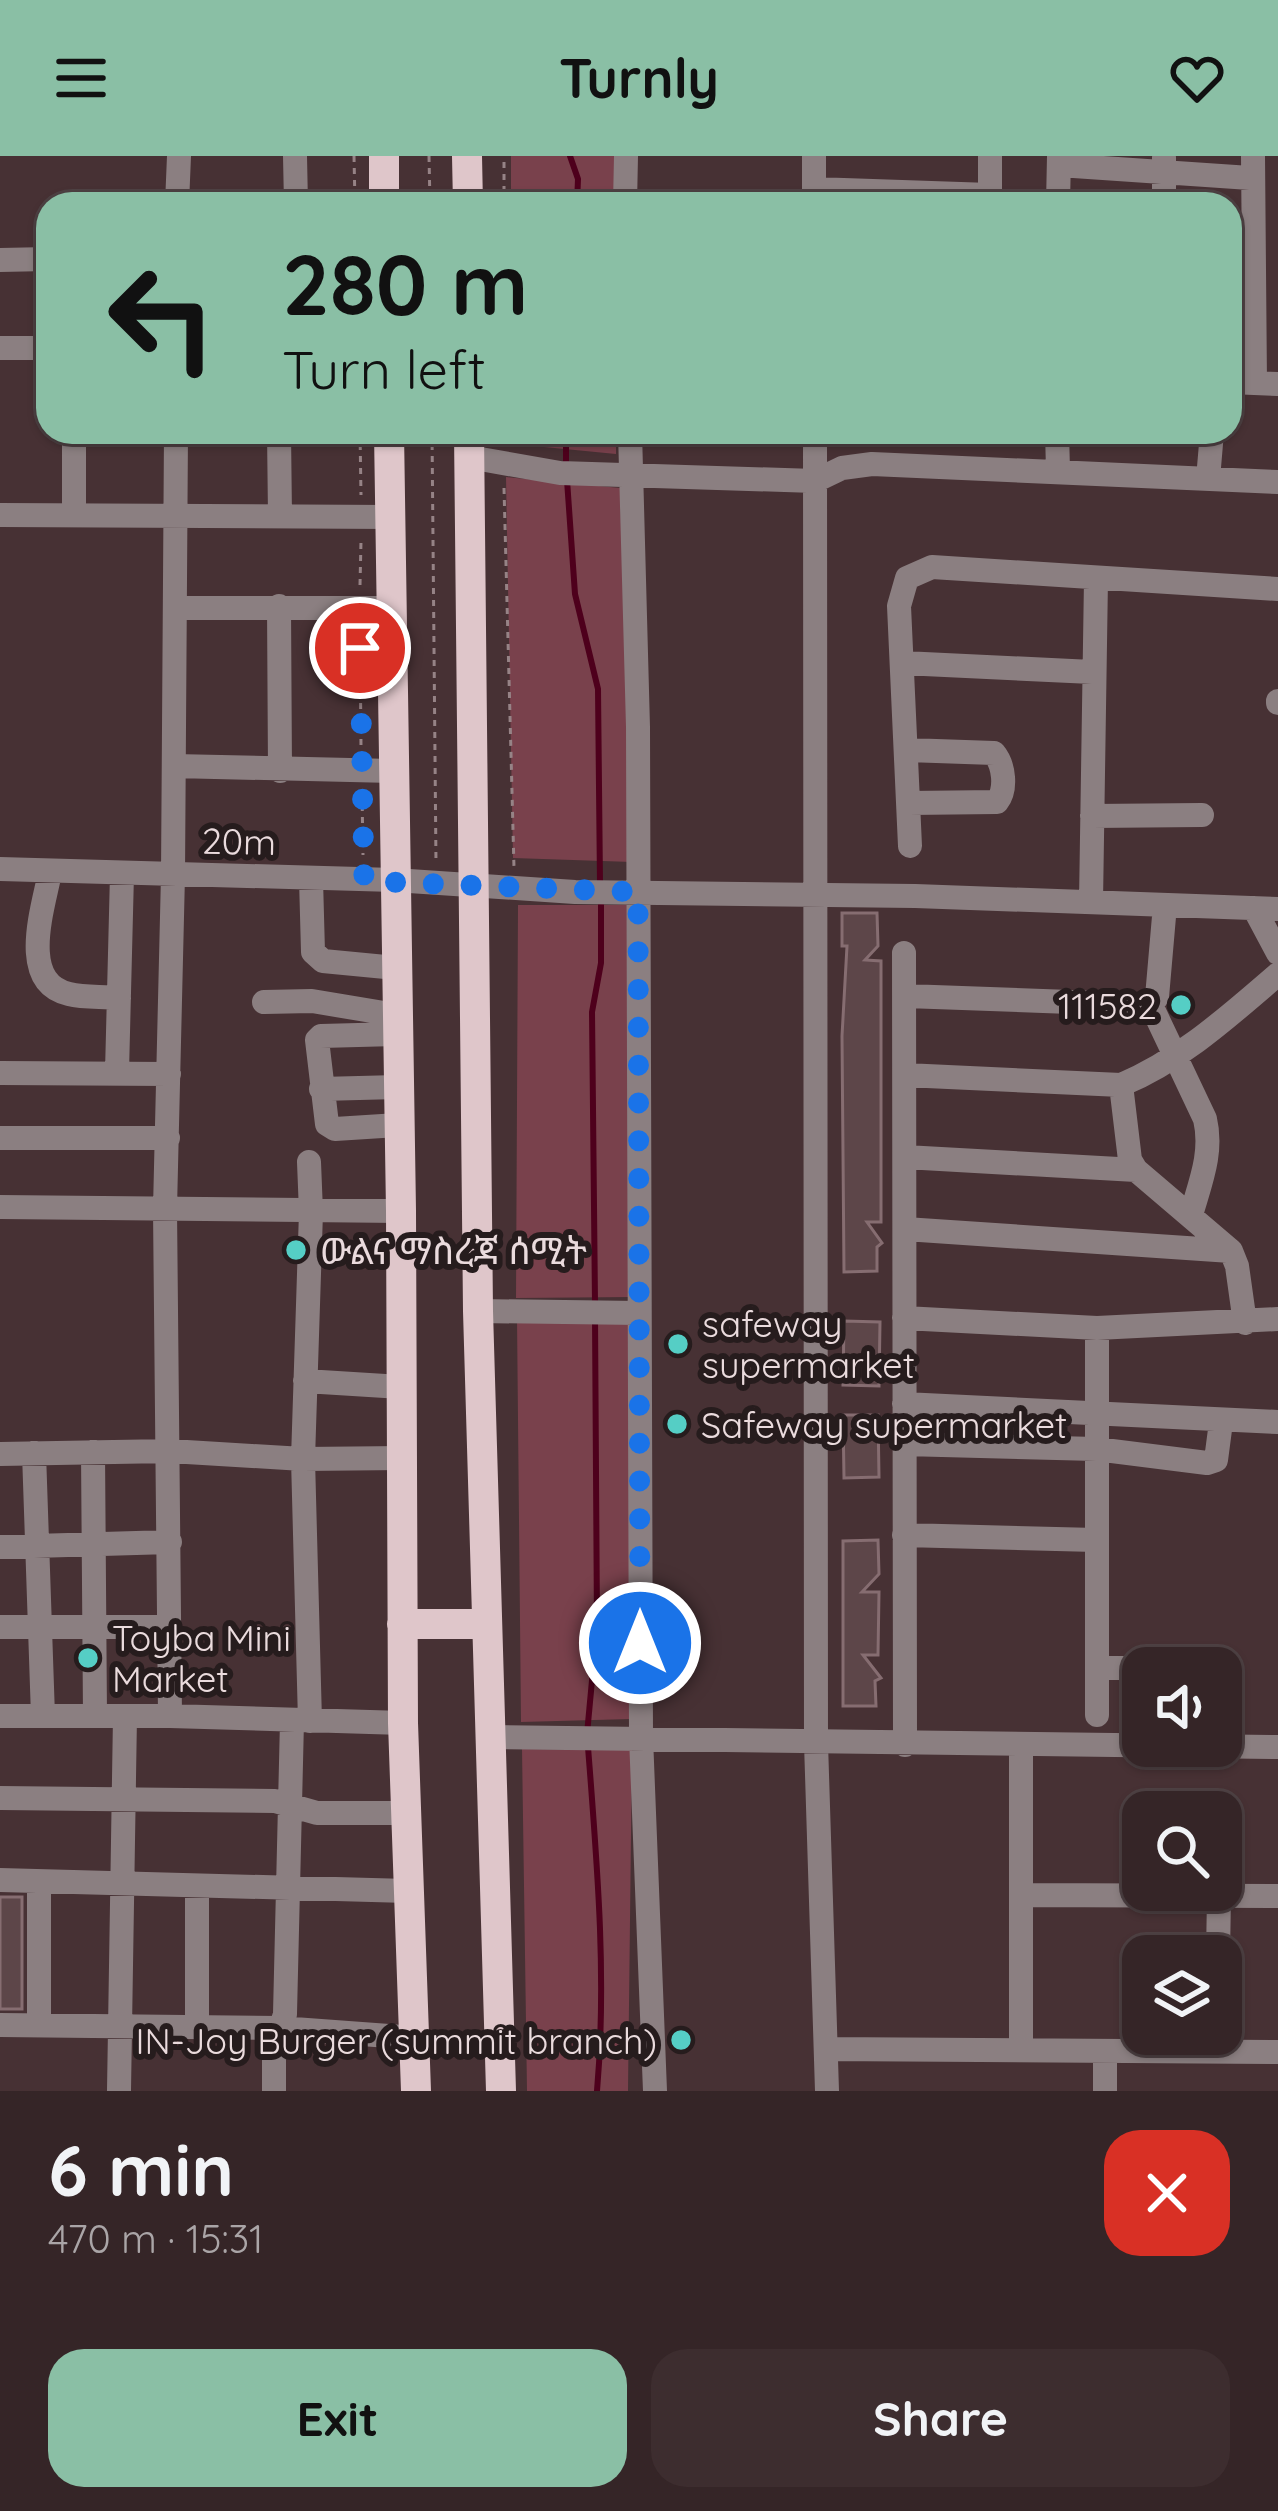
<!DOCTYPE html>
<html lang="en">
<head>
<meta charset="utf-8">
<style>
	:root { --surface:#352527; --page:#3d2d2f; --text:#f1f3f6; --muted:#aaa5a7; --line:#4f4244; --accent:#8abfa5 }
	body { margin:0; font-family:Quicksand,"Noto Sans Ethiopic",sans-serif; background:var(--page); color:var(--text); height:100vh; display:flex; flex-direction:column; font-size:45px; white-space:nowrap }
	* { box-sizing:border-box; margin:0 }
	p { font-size:39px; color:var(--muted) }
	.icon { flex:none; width:66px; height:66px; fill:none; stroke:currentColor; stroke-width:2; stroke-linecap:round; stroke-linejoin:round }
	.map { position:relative; height:1935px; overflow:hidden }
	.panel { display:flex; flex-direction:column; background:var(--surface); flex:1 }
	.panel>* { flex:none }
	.hud { position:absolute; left:36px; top:36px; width:1206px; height:252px; border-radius:36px; box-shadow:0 3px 9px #0004,0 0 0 3px var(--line); background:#8abfa5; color:#111; overflow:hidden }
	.buttons { position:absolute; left:1122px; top:1491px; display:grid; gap:24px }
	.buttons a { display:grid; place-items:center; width:120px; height:120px; border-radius:24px; background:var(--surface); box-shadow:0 3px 9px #0004,0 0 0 3px var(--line); font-size:60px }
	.pin { position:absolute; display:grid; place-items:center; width:102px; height:102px; color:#fff; margin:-51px; border:6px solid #fff; border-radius:50%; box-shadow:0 3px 12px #0007 }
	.me { position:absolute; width:132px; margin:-66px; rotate:0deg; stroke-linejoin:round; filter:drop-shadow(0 0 9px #0008) }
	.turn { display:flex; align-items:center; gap:42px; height:252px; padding:0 48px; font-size:54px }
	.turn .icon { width:156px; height:156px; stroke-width:2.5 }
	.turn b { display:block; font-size:84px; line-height:102px }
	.round { display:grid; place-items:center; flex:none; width:126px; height:126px; border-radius:36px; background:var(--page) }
	.head { display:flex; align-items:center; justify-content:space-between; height:204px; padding:0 48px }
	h1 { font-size:72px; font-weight:800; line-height:90px }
	.primary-button { display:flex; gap:24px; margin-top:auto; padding:24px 48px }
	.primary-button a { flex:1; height:138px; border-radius:36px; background:var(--accent); color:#111; font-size:48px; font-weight:800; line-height:138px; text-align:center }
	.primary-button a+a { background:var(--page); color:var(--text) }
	header { display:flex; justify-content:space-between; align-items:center; height:156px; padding:0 48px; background:var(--accent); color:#111; font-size:54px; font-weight:800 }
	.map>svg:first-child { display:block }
	.green { fill:#79414c }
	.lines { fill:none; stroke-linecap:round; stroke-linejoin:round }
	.stream { stroke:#4e001c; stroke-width:6 }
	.building { fill:#5d4649; stroke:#866d71; stroke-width:3 }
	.path { stroke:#968386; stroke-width:3; stroke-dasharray:6 6; stroke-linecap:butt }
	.minor { stroke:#8b7f81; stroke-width:24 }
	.major { stroke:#dfc6ca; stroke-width:30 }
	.route { stroke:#1a73e8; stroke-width:21; stroke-dasharray:0 37.8 }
	.poi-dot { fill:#55cec5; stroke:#261c1d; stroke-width:4.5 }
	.labels { text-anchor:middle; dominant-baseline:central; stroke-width:12; stroke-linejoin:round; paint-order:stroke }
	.street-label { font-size:36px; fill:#eadbdd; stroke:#261c1d }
	.poi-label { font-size:36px; fill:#eadbdd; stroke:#261c1d; text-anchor:start }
</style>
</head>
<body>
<header><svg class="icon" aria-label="menu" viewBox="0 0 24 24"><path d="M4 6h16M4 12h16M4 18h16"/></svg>Turnly<svg class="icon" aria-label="heart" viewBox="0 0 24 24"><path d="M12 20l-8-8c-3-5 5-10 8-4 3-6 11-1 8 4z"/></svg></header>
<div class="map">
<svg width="1278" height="1935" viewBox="0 0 1278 1935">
	<rect width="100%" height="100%" fill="#473134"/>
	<path class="green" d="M511 0H621L620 48H511Z
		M513 276H616V298L513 288Z
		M506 321 620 332 632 706 513 702Z
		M518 749H633V1141L516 1142Z
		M517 1162 628 1163 631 1563 521 1566Z
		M522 1593 632 1594 628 1935H527Z"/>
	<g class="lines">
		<path class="stream" d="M570 0 578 23 577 48
			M566 311V276
			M567 324 575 438 598 533 600 728
			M595 1147 592 856 601 807V741
			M587 1578 597 1471 595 1160
			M588 1591C597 1707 607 1820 597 1935"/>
	</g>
	<path class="building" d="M842 757H877L878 790 865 804 881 805V1066H867L882 1087 877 1091V1115L844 1116 842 880 847 790H842Z
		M844 1165 880 1166 879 1230 843 1229Z
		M843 1259H878L879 1321 844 1322Z
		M878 1384 879 1418 862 1436H879L878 1499H863L881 1522 875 1525 876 1550H843V1385Z
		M0 1741H22V1853H0Z"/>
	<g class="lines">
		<path class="path" d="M354 0 355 48
			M429 0 430 48
			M504 48V0
			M360 276 361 339
			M432 276 436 707
			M504 286V276
			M504 332 514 712
			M360 429 361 385
			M360 475 361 591
			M362 637 363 699"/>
		<path class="minor" d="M295 0 296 48
			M990 0V48
			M1253 0 1255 227
			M1059 9 1250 22
			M814 33 990 39
			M814 46V0
			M177 48 179 0
			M625 48 626 0
			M1058 48 1059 0
			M1164 48V2
			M0 104 48 103
			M0 192H48
			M1230 226 1278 228
			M279 276 280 360
			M630 276 638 571 641 1581 655 1935
			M815 276 816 1587 827 1935
			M1057 276 1058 314
			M469 301 560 317 815 325 842 312 872 308 1278 326
			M1208 323 1212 276
			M74 358V276
			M0 359 391 361
			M279 450 280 615
			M176 452H392
			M903 507 1092 516
			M1278 545V547
			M907 594 994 597C1004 609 1007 633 997 646L909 647
			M174 610 393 615
			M1092 660 1202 659
			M910 690 899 450 907 422 932 411 1278 433
			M0 713 394 724 575 736 915 740 1278 753
			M50 716C44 750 17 826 69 838 85 842 103 840 119 842
			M311 723 313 796 323 805 396 812
			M1091 746 1096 423
			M1254 752 1278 797
			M904 797 905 1589
			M906 840 1151 849 1157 841 1165 749
			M264 846 312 845 396 859
			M1151 849 1205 963C1213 997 1200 1027 1191 1059
			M396 878 321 880 317 884 327 968 335 973 398 969
			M117 916 122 718
			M0 917 169 918
			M905 919 1121 929C1181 904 1229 860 1278 818
			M1121 929 1130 1004 1136 1014 1231 1095 1237 1110 1245 1167
			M321 933 397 931
			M0 982H168
			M905 1001 1136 1014
			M309 1006 311 1056 303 1303 310 1565
			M0 1051 401 1055
			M905 1073 1231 1095
			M478 1155 639 1157
			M904 1162 1097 1172
			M305 1225 401 1231
			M904 1248 1278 1266
			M904 1288 1096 1293 1207 1307 1216 1304 1221 1266
			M93 1296 95 1560
			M34 1297 43 1560
			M0 1298 170 1295 303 1303 402 1302
			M904 1379 1096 1384
			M0 1391 170 1386
			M0 1471H170
			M1097 1512H1143
			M1208 1512H1217
			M1097 1559V1172L1278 1163
			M0 1560H170L403 1567
			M170 1560 165 1053 173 719 176 276
			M488 1581 1278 1591
			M1021 1589V1894
			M0 1642 275 1645 317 1657H406
			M0 1724 408 1735
			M39 1726V1868
			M1021 1739 1278 1740
			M1218 1800 1219 1739
			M0 1869 280 1872 416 1882
			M197 1870V1732
			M826 1893 1278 1896
			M1105 1895V1935
			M119 1935 125 1560
			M274 1935V1894L285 1858 292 1565"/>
		<path class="major" d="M467 0 468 48
			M384 48V0
			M389 276 401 1055 403 1567 416 1935
			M469 276 478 1155 501 1935
			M402 1468H486"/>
	</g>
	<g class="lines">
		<path class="route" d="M360 492 364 725 638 736 640 1487"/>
	</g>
	<g class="poi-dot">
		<circle cx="1181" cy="849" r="12"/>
		<circle cx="296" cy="1094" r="12"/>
		<circle cx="678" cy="1188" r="12"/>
		<circle cx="677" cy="1268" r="12"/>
		<circle cx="88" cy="1502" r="12"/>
		<circle cx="681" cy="1884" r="12"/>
	</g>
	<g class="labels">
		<g class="street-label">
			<text transform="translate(239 685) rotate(1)">20m</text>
		</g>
		<g class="poi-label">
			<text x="1157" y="849" text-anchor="end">111582</text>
			<text x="320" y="1094">ውልና ማስረጃ ሰሚት</text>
			<text x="702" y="1167">safeway<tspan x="702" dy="41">supermarket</tspan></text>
			<text x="701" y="1268">Safeway supermarket</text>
			<text x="112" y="1481">Toyba Mini<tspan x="112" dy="41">Market</tspan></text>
			<text x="657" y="1884" text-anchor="end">IN-Joy Burger (summit branch)</text>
		</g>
	</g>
</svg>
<div class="buttons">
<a><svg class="icon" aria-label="sound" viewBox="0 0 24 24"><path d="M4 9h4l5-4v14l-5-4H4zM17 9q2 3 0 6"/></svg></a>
<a><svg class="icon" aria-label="search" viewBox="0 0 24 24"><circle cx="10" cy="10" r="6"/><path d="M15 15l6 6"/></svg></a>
<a><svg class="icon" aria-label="layers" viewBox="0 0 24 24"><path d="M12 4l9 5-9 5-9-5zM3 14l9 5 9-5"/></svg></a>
</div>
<div class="pin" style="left:360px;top:492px;background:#d93025"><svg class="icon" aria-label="arrive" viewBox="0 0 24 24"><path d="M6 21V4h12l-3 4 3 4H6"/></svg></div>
<svg class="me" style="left:640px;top:1487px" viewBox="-20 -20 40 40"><circle r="17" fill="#1a73e8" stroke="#fff" stroke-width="3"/><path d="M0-11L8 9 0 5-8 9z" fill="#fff"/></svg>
<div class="hud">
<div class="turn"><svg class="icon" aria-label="left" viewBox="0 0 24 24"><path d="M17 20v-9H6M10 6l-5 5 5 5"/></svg><div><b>280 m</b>Turn left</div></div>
</div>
</div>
<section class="panel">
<div class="head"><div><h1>6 min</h1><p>470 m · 15:31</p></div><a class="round" style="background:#d93025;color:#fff"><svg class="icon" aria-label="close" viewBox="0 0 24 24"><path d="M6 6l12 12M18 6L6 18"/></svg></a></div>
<div class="primary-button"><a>Exit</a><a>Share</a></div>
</section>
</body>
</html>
